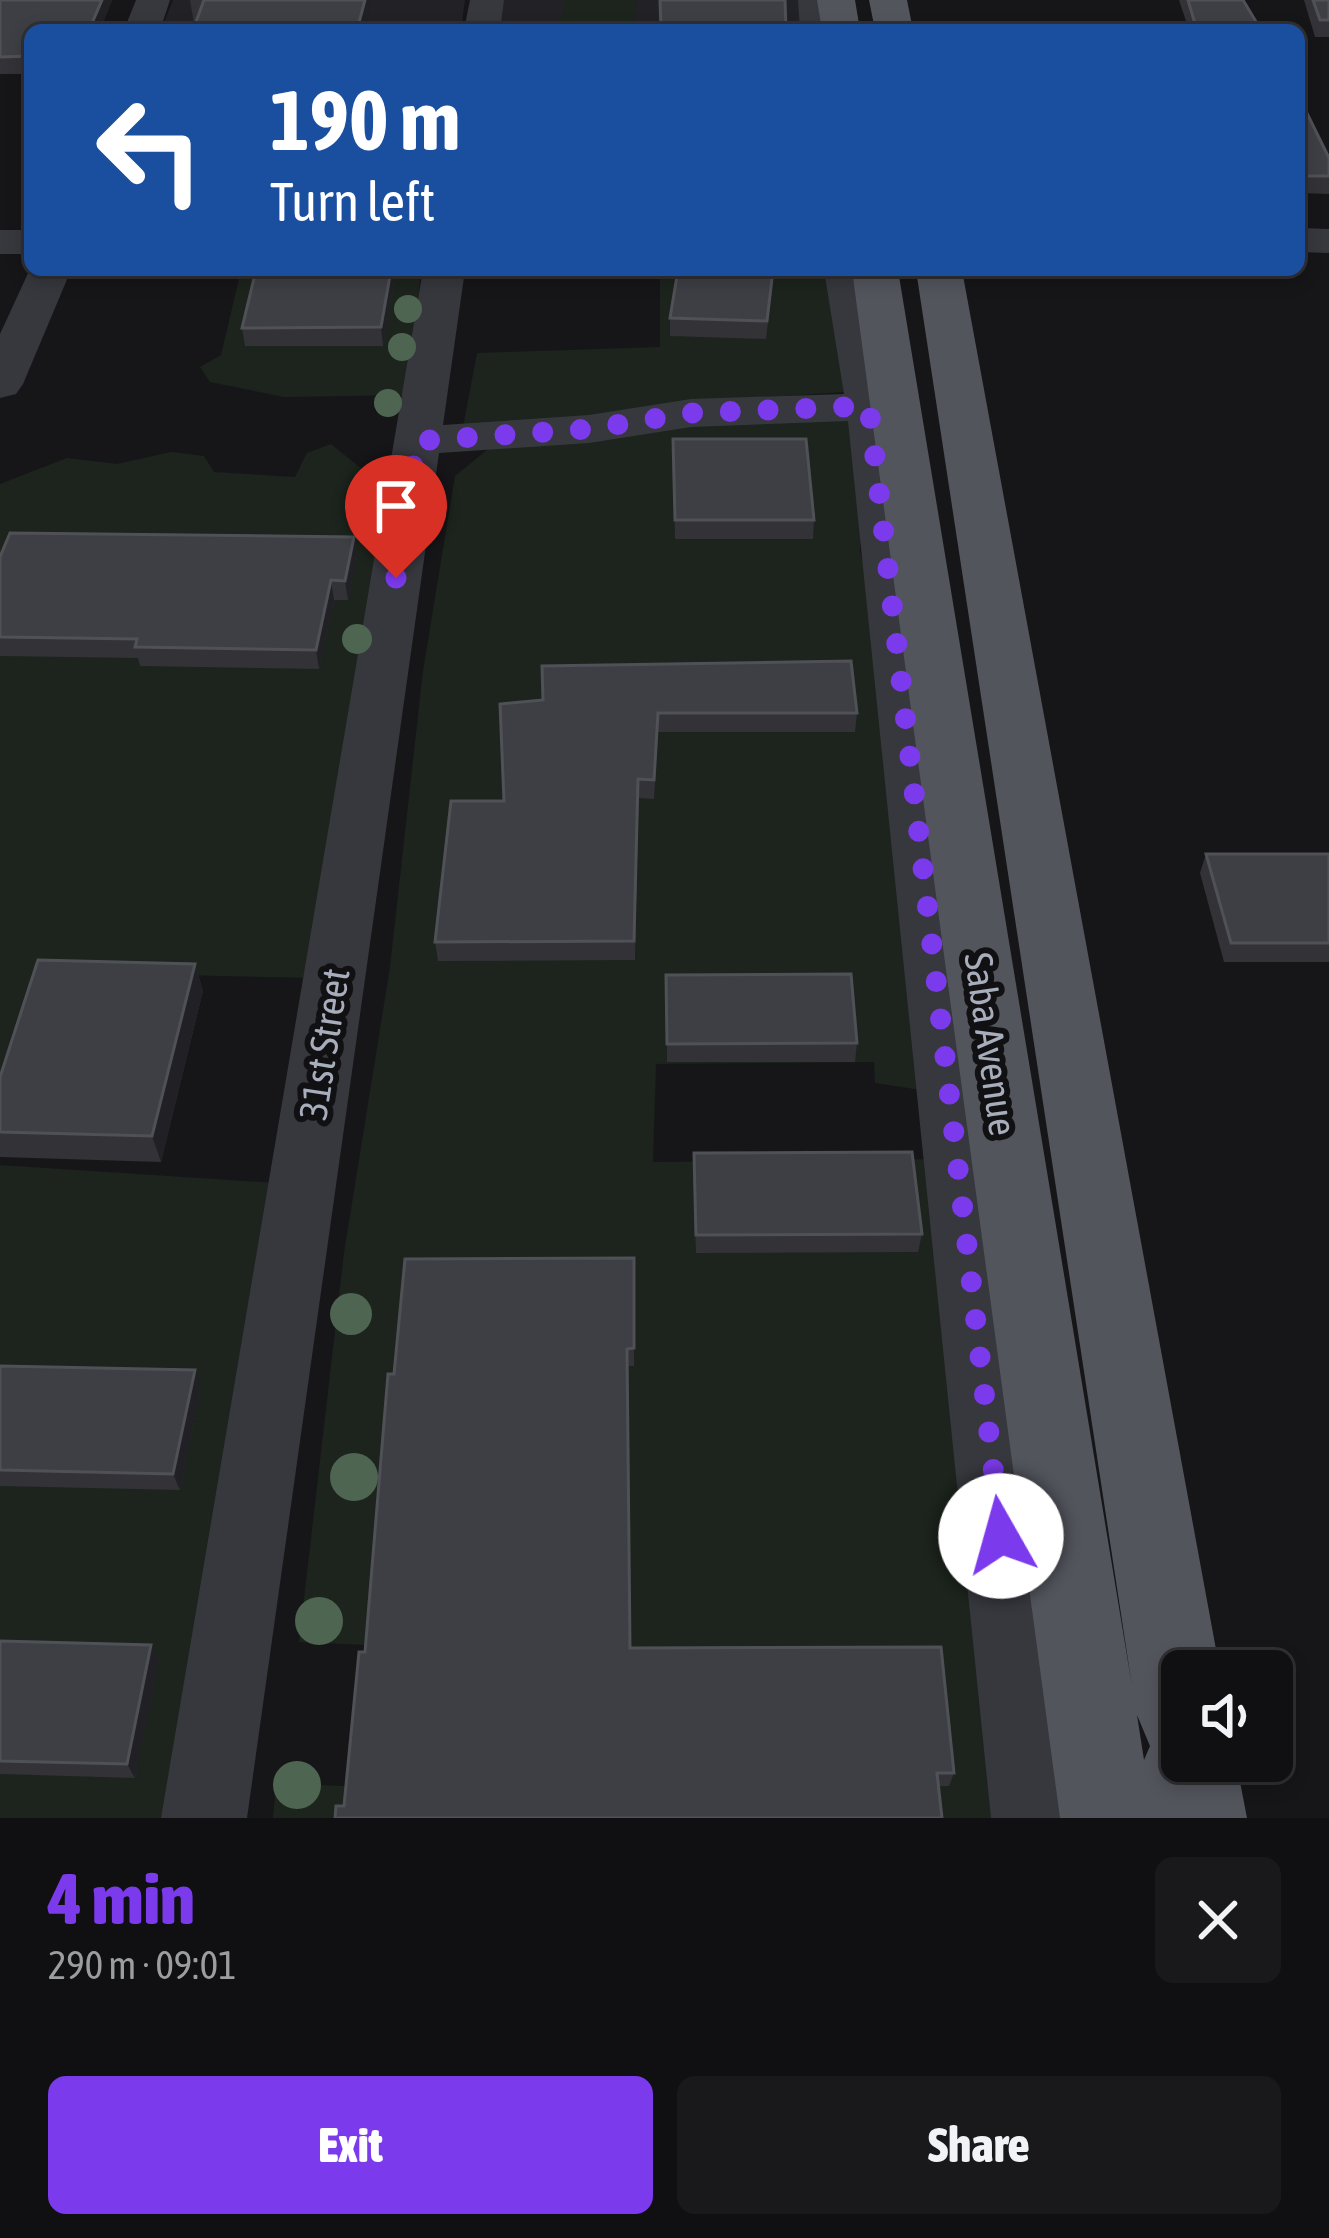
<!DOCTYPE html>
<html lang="en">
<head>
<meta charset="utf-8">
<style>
	:root { --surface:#101013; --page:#19191c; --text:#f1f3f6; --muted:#9c9da0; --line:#303033; --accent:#7c3aed }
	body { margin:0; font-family:"Asap Condensed",sans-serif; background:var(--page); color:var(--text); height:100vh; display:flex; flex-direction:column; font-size:45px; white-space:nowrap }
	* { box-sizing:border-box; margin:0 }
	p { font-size:39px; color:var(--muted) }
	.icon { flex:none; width:66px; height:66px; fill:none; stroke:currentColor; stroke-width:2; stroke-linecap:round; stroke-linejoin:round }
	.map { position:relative; height:1818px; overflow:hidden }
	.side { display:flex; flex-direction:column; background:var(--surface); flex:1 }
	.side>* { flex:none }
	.hud { position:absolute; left:24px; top:24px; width:1281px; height:252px; border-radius:18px; box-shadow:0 6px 18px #0003,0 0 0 3px var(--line); background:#1a4fa0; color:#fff; overflow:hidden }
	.tools { position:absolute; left:1161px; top:1650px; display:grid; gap:24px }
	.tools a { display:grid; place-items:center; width:132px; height:132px; border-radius:18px; background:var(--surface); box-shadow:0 6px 18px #0003,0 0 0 3px var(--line); font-size:60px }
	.pin { position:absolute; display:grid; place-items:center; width:102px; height:102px; color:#fff; margin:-123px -51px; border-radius:50% 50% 50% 0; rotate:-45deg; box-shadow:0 0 12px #0007 }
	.pin .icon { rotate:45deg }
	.me { position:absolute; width:132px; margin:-66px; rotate:353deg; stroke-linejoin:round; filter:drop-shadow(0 0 9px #0008) }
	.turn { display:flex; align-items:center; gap:42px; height:252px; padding:0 48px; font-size:54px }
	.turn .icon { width:156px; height:156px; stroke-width:2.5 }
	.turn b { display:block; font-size:84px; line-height:102px }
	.round { display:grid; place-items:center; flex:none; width:126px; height:126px; border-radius:18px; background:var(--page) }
	.summary { display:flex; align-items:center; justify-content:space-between; height:204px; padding:0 48px }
	h1 { font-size:72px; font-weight:800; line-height:90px; color:var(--accent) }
	.action { display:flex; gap:24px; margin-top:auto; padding:24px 48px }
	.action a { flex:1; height:138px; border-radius:18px; background:var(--accent); color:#fff; font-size:48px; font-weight:800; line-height:138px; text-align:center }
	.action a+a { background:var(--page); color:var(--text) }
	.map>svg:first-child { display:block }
	.built { fill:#222226 }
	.green { fill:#1c241d }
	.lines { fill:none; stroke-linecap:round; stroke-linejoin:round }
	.minor { fill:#37383e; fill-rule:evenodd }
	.major { fill:#53555d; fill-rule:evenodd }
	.tree { fill:#4e6651 }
	.wall { fill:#323237 }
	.shaded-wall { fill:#212125 }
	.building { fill:#3e3f45; stroke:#4f5157; stroke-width:3 }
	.route { stroke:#7c3aed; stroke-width:21; stroke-dasharray:0 37.8 }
	.labels { text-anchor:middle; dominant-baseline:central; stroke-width:12; stroke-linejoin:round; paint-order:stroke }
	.street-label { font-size:39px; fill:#a7adba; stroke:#111114 }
</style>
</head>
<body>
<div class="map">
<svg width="1329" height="1818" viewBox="0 0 1329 1818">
	<rect width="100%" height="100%" fill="#161619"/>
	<path class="built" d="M173 0H465L461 30H161Z
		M499 0H799L802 30H493Z"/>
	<path class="green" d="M564 0H637L635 30H558Z
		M241 270H421L410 395 284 397 210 382 200 367 221 355Z
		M660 270H831L844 392 695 402 624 417 463 427 477 353 660 347Z
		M861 418 860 551 890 675 948 1094 875 1083 874 1062 656 1064 653 1162 950 1159 1018 1818H273L276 1783 634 1799 641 1657 299 1642 344 1253 390 967 423 671 455 476 493 445 678 423Z
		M331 444 363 470 398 482 316 978 40 972 0 1094V484L67 458 117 464 171 452 204 456 214 472 295 477 307 453Z
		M0 1165 277 1183 172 1818H0Z"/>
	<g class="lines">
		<path class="minor" d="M136 0H170L160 30H124Z
			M470 0H504L500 30H464Z
			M798 0H832L836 30H800Z
			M1299 228 1329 229V253L1299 252Z
			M0 230H30V254H0Z
			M30 269 71 270 23 384 16 394 0 398V334Z
			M423 270H465L443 425 589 415 691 399 844 394 824 270H866L889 392 912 396 919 406 912 416 894 420 1077 1818H991L848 421 691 427 589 443 439 453 247 1818H161Z"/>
		<path class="major" d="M817 0H855L860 30H822Z
			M869 0H907L913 30H875Z
			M852 270H898L1132 1686 916 270H962L1220 1671H1182V1761H1236L1247 1818H1060ZM1137 1715 1150 1746 1144 1760Z"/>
	</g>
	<g class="tree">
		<circle cx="408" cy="309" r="14"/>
		<circle cx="402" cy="347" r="14"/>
		<circle cx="388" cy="403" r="14"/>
		<circle cx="357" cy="639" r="15"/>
		<circle cx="351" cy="1314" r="21"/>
		<circle cx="354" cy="1477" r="24"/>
		<circle cx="319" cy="1621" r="24"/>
		<circle cx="297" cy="1785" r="24"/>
	</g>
	<path class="wall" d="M0 0H112L100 30H30V74H0Z
		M190 0H374L366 30H193L194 24Z
		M1179 0H1243L1261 30H1021V26L1188 27Z
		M1304 0H1329V37H1315Z
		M1299 97 1329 158V194L1299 193Z
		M256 270H396L383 346H245L242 328Z
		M772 288 766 339 670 336V318Z
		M673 439 814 520 813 539H675Z
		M357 556 348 600H334L319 669 140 666 138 658 0 656V557Z
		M500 704 857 713 855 732H658L654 799 638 798 635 960 438 961 435 942 504 801Z
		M1206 854H1329V962H1224L1200 873Z
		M195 964 203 991 161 1162 0 1157V1077Z
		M666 975 857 1043 855 1062H667Z
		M693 1171 922 1234 918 1252 696 1253Z
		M634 1258V1366H628L630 1648 954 1773 949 1786 344 1806 365 1652 394 1374Z
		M0 1366 201 1387 180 1490 0 1486Z
		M0 1641 151 1645 159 1660 135 1778 0 1774Z"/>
	<path class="shaded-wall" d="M102 0H112L100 30H89Z
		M365 0H374L366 30H357Z
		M391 270H396L383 346 381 327Z
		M354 537 357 556 348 600 345 581Z
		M331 580 334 600 319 669 316 650Z
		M195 964 203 991 161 1162 152 1136Z
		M195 1370 201 1387 180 1490 173 1474Z
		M151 1645 159 1660 135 1778 127 1764Z"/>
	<path class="building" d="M0 0H102L89 30H30V56L0 57Z
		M204 0H365L357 30H193Z
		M660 0H785L786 30H661Z
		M1188 0H1243L1261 30H1022L1021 26 1196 27Z
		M1313 0H1329V20H1320Z
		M1299 97 1329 158V176H1299Z
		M256 270H391L381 327 242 328Z
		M678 270H773L767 321 670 318Z
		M673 439H806L814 520H675Z
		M10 533 354 537 345 581 331 580 316 650 135 647 137 639 0 637V557Z
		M851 661 857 713H658L654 780 638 779 634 941 435 942 451 801H504L500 704 543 700 542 666Z
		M1206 854H1329V943H1231Z
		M38 960 195 964 152 1136 0 1132V1077Z
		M851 974 857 1043 667 1044 666 975Z
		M912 1152 922 1234 696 1235 694 1153Z
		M634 1258V1348L627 1349 630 1648 941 1647 954 1773H937L942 1818H335L336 1806H344L359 1652H365L388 1374H394L405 1259Z
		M0 1366 195 1370 173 1474 0 1470Z
		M0 1641 151 1645 127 1764 0 1761Z"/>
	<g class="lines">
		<path class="route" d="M396 578 417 441 589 429 691 413 869 406 1001 1536"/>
	</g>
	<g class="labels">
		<g class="street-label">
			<text transform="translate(324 1044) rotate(-81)">31st Street</text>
			<text transform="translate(991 1044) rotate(82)">Saba Avenue</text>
		</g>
	</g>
</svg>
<div class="tools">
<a><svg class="icon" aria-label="sound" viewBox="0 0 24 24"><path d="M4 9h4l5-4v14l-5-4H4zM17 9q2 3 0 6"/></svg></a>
</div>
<div class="pin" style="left:396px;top:578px;background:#d93025"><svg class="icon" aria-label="arrive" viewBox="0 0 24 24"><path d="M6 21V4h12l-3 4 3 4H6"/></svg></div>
<svg class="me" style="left:1001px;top:1536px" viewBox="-20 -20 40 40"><circle r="19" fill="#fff"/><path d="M0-13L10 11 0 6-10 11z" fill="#7c3aed"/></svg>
<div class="hud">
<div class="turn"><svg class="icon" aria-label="left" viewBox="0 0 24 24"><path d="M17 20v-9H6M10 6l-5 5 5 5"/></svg><div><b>190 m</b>Turn left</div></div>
</div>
</div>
<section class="side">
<div class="summary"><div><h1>4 min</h1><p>290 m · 09:01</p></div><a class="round"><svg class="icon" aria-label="close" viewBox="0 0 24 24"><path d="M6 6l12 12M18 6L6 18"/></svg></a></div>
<div class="action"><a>Exit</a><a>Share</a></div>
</section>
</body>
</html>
